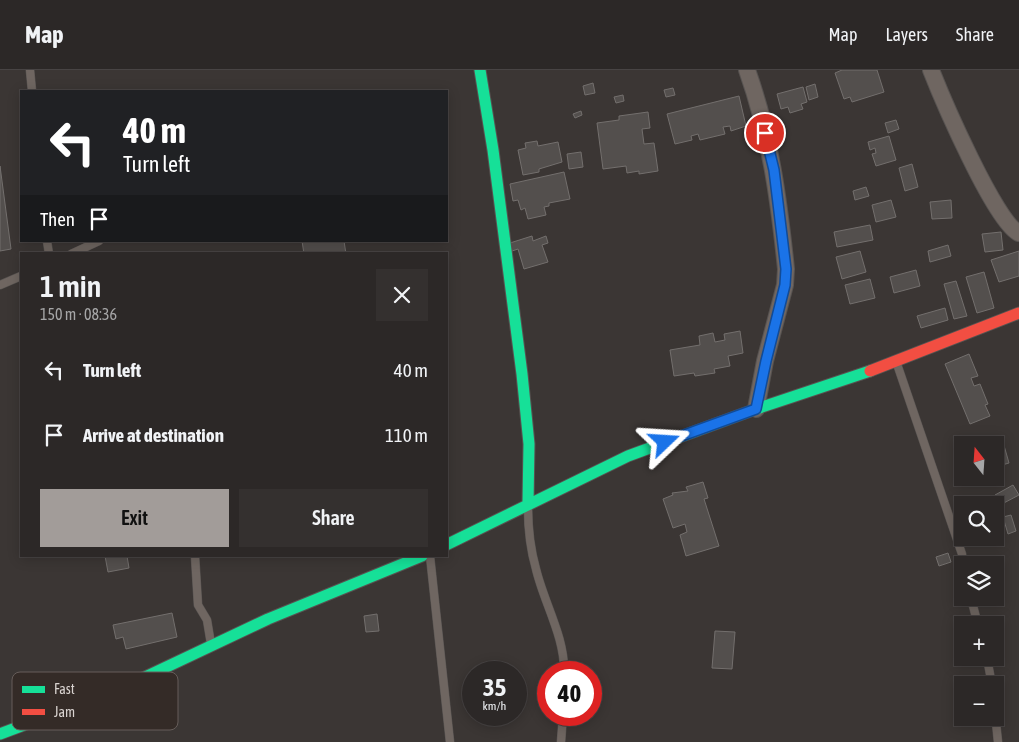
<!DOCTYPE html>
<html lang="en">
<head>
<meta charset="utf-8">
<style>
	:root { --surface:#2c2827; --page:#34302f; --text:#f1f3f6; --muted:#a6a6a7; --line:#484444; --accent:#a29c99 }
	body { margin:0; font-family:"Asap Condensed",sans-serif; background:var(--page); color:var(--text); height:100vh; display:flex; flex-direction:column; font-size:19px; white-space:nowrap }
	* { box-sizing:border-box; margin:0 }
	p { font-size:16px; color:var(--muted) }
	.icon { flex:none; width:28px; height:28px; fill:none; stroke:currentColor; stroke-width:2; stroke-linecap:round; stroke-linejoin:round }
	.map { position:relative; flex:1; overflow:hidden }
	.side { position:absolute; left:20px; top:182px; width:428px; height:305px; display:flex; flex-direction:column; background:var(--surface); border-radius:0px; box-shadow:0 2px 12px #0003,0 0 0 1px var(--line) }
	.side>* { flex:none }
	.hud { position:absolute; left:20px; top:20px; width:428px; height:152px; border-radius:0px; box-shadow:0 2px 12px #0003,0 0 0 1px var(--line); background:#202124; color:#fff; overflow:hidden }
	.needle { width:32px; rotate:343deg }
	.tools { position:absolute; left:954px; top:366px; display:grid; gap:10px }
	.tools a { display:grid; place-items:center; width:50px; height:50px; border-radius:0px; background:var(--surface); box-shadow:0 2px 12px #0003,0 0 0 1px var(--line); font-size:25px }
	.speed { position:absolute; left:462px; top:591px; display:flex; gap:10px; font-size:25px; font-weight:700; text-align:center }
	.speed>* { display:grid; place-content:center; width:65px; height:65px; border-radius:50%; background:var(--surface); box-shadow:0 2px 12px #0003,0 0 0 1px var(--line); line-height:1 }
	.speed small { font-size:12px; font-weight:400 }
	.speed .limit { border:8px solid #d22; background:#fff; color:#111 }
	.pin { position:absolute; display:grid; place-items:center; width:42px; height:42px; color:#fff; margin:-21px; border:2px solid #fff; border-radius:50%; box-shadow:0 1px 5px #0007 }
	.me { position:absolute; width:55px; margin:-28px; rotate:70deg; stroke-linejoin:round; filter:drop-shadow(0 0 4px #0008) }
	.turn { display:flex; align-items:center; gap:18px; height:105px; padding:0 20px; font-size:22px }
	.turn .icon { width:65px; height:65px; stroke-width:2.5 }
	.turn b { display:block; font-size:35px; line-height:42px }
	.then { display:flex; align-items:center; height:48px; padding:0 20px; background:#0003; gap:10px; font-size:19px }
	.round { display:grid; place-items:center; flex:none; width:52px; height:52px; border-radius:0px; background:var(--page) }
	.headline { display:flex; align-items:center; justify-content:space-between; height:85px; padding:0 20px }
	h1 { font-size:30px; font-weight:600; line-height:38px }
	.button { display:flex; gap:10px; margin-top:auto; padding:10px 20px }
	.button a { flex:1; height:58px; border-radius:0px; background:var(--accent); color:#111; font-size:20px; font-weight:600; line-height:58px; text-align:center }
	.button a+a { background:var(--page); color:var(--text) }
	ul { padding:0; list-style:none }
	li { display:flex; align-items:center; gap:15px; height:65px; padding:0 20px }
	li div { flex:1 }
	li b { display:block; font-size:19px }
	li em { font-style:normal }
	header { display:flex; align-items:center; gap:30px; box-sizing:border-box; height:70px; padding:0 25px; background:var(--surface); border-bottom:1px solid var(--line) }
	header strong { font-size:24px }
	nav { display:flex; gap:28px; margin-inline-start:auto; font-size:18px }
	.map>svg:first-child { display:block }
	.building { fill:#534f4d; stroke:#736f6d }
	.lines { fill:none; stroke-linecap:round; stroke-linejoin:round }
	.lane-casing { stroke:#575351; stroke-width:9 }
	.street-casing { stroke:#575351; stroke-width:18 }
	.fast-casing { stroke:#575351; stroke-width:13 }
	.jam-casing { stroke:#575351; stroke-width:13 }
	.lane { stroke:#6f6661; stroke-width:8 }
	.street { stroke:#6f6661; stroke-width:16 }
	.fast { stroke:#16e098; stroke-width:11 }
	.jam { stroke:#f24e42; stroke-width:11 }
	.route-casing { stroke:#114b97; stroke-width:12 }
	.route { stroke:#1a73e8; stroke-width:9 }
	.key { fill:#342b27; stroke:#665d5a; stroke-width:1 }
	.key-label { font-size:14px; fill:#d9d3d0 }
</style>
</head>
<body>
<header>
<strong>Map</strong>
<nav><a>Map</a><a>Layers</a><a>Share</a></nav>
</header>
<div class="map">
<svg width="1019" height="672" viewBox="0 0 1019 672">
	<rect width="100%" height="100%" fill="#3b3634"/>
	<path class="building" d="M842 0H877L884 22 852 32 850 27 844 29 835 3Z
		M593 13 595 23 585 25 583 16Z
		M815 14 818 27 809 30 806 17Z
		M803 17 807 32 801 34 803 39 790 43 788 37 781 39 777 24Z
		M673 18 675 25 666 27 664 20Z
		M623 25 624 31 616 33 614 27Z
		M739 26 746 56 731 61 730 56 723 57 725 64 700 70 698 64 691 66 692 70 675 74 667 44Z
		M581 41 582 45 575 48 573 44Z
		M648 42 650 58 642 59 644 74 654 73 658 101 639 104V101L627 103 626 96 603 99 597 53 619 50V46Z
		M896 50 899 59 888 63 885 53Z
		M889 66 896 90 876 96 872 84 876 83 875 78 870 80 868 72Z
		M537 71 538 76 558 72 562 92 539 99V102L523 105 518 80 526 78 525 73Z
		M581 82 583 97 569 99 567 84Z
		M912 94 918 117 905 121 899 98Z
		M0 96 11 179 0 181Z
		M564 102 570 129 549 133V136L544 137 546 145 528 149 525 138 521 140 518 130 513 131 510 114Z
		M866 117 869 126 855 130 853 121Z
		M891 130 896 147 876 152 872 135Z
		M951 130 952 148 932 149 930 132Z
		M870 155 873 170 837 177 834 162Z
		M1001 162 1003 180 985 182 982 164Z
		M532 166 533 171 546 166 548 173 542 175 548 192 524 199 518 179 512 181 510 173Z
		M302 171H344L346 184H304Z
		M948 175 951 186 930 192 928 181Z
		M860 181 866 202 842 209 836 187Z
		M1019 181V206L999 212 991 190Z
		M916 200 920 216 894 223 890 207Z
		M984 202 994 238 977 243 966 207Z
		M870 209 875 228 850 234 845 215Z
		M956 211 967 246 954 249 944 214Z
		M945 238 948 250 921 258 917 246Z
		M740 261 743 283 728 286 730 296 714 299 715 303 695 306 694 303 674 306 670 280 700 275 699 266 713 263 715 272 725 270 724 264Z
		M969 284 978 306 971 308 974 316 980 314 988 334 985 335 990 346 970 354 945 294Z
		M1003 372 1009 393 995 397 993 375Z
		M703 412 708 428 704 429 719 476 686 486 680 465 687 462 685 454 673 458 663 429 673 425 672 423 688 421 686 417Z
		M1013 415 1019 425 1000 435 995 425Z
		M1011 445 1016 461 1008 464 1003 447Z
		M948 483 951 492 939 496 936 487Z
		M105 486H127L129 498 108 502Z
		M172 543 177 567 126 579 123 567 116 569 113 555Z
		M377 544 379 561 366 562 364 546Z
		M715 561 735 562 732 599 712 598Z"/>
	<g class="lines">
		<g class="lane-casing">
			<path id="lane" d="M30 0 32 21
				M47 171 49 184
				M71 184 99 171
				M0 215 21 206
				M897 294 962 484 963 495
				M528 437C528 458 530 478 536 499 544 533 565 567 564 602
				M195 486 198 535 207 550 211 574
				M430 486 450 672
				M971 528 978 555
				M987 588 992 615
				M995 643 998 672
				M561 672 563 645"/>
		</g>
		<g class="street-casing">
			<path id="street" d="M747 0C770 64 779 131 786 199L785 215 765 291 756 339
				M931 0C942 28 996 154 1019 163"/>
		</g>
		<g class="fast-casing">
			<path id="fast" d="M480 0 493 80 522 304 529 374 528 433
				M446 475 628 386 756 339 870 301
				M0 664 122 618 268 549 422 486"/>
		</g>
		<g class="jam-casing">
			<path id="jam" d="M870 301 1019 243"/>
		</g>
		<use href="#lane" class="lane"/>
		<use href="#street" class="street"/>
		<use href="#fast" class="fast"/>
		<use href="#jam" class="jam"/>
	</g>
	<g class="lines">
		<g class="route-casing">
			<path id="route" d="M665 372 756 339 766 291 785 215 786 199 774 100 765 63"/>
		</g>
		<use href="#route" class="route"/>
	</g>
	<rect x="12" y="602" width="166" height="58" rx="8" class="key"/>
	<rect x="22" y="616" width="23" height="7" fill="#16e098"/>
	<rect x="22" y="639" width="23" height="6" fill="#f24e42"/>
	<g class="key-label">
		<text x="54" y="624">Fast</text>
		<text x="54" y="647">Jam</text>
	</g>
</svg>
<div class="tools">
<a><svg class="needle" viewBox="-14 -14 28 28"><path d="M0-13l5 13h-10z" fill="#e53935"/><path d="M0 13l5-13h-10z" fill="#a6a6a7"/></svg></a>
<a><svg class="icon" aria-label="search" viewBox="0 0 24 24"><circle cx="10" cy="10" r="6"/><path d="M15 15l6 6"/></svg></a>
<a><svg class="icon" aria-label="layers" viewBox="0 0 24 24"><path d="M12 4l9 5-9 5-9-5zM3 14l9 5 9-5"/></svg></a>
<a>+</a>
<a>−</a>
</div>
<div class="speed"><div>35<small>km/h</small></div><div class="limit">40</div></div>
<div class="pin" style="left:765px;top:63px;background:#d93025"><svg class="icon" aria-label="arrive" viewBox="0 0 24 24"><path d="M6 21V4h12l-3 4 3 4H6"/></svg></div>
<svg class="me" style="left:665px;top:372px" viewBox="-20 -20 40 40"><path d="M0-17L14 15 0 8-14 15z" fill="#1a73e8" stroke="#fff" stroke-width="4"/></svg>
<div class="hud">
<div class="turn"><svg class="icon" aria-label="left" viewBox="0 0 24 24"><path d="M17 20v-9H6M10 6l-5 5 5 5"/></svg><div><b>40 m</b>Turn left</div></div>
<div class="then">Then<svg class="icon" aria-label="arrive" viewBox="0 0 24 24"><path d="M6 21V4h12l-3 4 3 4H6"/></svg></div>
</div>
<section class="side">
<div class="headline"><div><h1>1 min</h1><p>150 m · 08:36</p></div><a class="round"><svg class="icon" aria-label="close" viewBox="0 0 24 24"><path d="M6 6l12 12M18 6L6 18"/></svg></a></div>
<ul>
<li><svg class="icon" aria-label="left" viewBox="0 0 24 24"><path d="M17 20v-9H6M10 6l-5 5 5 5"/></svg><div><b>Turn left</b></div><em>40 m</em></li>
<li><svg class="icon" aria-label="arrive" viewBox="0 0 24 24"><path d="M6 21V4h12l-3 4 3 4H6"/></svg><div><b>Arrive at destination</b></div><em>110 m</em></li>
</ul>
<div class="button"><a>Exit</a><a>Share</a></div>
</section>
</div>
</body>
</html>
